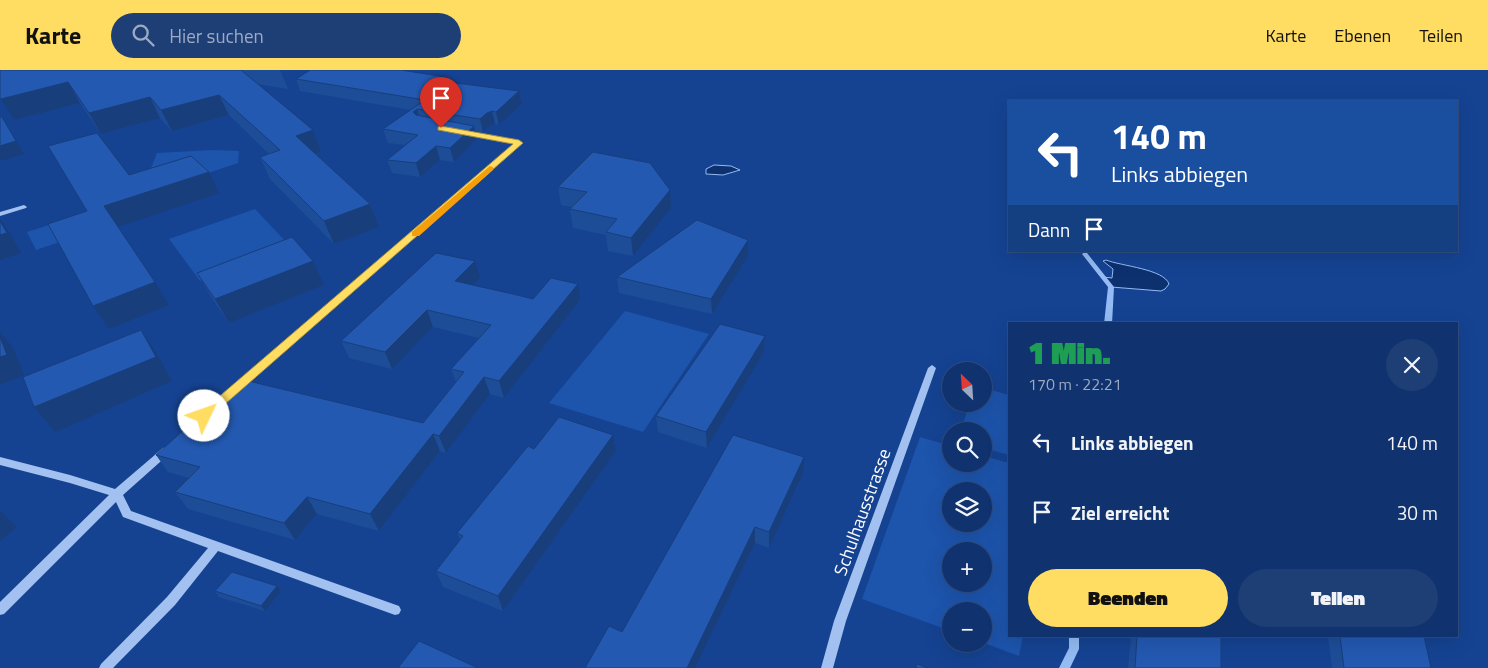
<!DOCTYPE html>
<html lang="de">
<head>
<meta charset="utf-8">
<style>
	:root { --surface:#10326e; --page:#1e3e76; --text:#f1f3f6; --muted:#9caac2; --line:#304d81; --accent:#ffdc62 }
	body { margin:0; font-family:"Titillium Web",sans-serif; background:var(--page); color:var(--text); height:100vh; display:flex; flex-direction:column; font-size:19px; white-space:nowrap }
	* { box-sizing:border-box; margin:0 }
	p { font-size:16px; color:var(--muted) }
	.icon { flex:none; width:28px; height:28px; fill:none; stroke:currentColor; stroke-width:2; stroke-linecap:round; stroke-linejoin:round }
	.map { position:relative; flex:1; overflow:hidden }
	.drawer { position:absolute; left:1008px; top:252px; width:450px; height:315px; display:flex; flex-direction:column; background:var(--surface); border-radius:0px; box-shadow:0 5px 20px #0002,0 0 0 1px var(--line) }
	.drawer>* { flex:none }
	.hud { position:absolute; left:1008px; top:30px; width:450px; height:152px; border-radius:0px; box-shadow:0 5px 20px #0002,0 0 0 1px var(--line); background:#1a4fa0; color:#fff; overflow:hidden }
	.needle { width:32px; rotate:335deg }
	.buttons { position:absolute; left:942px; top:292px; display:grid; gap:10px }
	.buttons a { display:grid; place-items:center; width:50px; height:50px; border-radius:50%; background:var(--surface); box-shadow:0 5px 20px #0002,0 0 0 1px var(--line); font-size:25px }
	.pin { position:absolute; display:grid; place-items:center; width:42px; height:42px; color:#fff; margin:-51px -21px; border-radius:50% 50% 50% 0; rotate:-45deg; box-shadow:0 0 5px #0007 }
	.pin .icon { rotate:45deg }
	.me { position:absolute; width:55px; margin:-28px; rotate:48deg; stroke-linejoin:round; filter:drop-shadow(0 0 4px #0008) }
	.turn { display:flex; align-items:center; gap:18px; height:105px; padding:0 20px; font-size:22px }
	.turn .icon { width:65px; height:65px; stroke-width:2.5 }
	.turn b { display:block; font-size:35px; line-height:42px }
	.then { display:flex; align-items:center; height:48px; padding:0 20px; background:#0003; gap:10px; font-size:19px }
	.round { display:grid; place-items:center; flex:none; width:52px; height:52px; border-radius:26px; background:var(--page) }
	.head { display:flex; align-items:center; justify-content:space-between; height:85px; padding:0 20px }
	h1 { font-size:30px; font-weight:800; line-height:38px; color:#1e9e55 }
	.cta { display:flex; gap:10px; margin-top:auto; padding:10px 20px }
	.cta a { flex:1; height:58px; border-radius:30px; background:var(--accent); color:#111; font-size:20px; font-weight:800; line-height:58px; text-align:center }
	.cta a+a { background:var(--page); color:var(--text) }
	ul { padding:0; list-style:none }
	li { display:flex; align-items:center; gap:15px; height:70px; padding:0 20px }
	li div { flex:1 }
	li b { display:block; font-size:19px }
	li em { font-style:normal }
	header { display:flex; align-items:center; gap:30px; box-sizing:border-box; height:70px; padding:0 25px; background:var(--accent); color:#111 }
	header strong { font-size:24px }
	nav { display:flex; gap:28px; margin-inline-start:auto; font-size:18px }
	.search { width:350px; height:45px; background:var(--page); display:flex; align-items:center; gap:12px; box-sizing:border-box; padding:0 18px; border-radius:28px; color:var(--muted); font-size:19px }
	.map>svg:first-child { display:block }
	.green { fill:#1d54ac; fill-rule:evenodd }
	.water { fill:#0d306f; stroke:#94bbf4 }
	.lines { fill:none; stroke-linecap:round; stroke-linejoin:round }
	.stream { fill:#94bbf4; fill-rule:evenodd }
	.minor { fill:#a2c1f1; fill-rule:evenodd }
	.wall { fill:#1e4d98 }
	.shaded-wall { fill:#183e7c }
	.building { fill:#2359b1; stroke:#183e7c }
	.route { fill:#ffdc62; stroke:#a68f40 }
	.slow { fill:#f59e0b }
	.labels { text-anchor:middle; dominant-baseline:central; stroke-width:5; stroke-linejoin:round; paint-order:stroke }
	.street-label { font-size:18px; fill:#fff; stroke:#154392 }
</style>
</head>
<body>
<header>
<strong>Karte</strong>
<div class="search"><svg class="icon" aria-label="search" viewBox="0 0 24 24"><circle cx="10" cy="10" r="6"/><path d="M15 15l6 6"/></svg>Hier suchen</div>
<nav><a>Karte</a><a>Ebenen</a><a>Teilen</a></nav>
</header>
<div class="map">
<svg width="1488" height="598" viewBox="0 0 1488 598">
	<rect width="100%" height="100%" fill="#154392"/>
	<path class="green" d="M212 80 239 81 238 93 166 117 151 98 157 83Z
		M109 136 119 152 36 180 27 162Z
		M255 139 290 176 200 211 169 169Z
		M625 241 709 264 643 362 549 333Z
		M984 318 1009 325V385L984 378V361H961L969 334H984Z
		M920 367 951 376V394H984V386L1009 393V566H1023L1019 586 984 573V541H951V561L862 529ZM984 421V454H951V421ZM984 481V514H951V481Z"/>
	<path class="water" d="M714 95 731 96 740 100 723 105 706 104V99Z
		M1106 190C1121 196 1164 199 1169 214L1165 219 1161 221 1111 217 1103 207 1112 208 1113 199 1103 191Z"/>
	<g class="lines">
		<path class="stream" d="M1085 182 1087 183 1114 217 1112 254H1104L1108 217 1082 184Z
			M1069 566H1079V579L1070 598H1059L1069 578Z"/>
		<path class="minor" d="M465 61 519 71 522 73 240 319H234L233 317 234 315 514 74 463 64V62Z
			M24 135 27 137 26 138 0 146V142Z
			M932 295 936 298 846 551 833 598H821L834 551 928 298Z
			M166 377 169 378 171 381 169 384 123 425 131 441 399 536 401 540 399 544 395 545 218 481 175 535 113 598H99L101 594 167 527 208 478 123 447 116 432 4 544 0 545V532L109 425 70 413 0 395V387L70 405 115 419 163 378Z"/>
	</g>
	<path class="wall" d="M0 0H280L288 19 258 14 313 60 321 82 316 84 370 134 379 157 334 174 270 109 260 87 269 84 229 45 172 61 160 48 101 64 80 33 14 50Z
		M296 9 446 12 519 21 522 34 499 55 495 54 490 56 483 62 475 61 477 69 454 92 440 90 420 107 392 103 387 90 405 75 388 73 383 59 411 40 300 21Z
		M558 117 670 120 671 138 633 186 608 181 606 165 573 158 570 139 572 137 561 135Z
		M748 186 712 244 619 223 617 207Z
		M197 203 324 215 229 253 211 227Z
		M480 208 472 215 533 229 580 230 504 328 490 324 446 383 440 381 379 461 317 444 295 470 188 439 175 422 189 408 168 402 156 385 423 353 456 312 451 299 479 268 433 257 392 299 349 288 341 271Z
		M765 266 764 282 707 378 658 362 656 346Z
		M613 365 616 381 503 541 443 517 436 501 460 470 457 463 534 379Z
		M803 403 769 478 755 473 695 598H585L622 562Z
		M215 521H281L265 541 219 527Z
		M1131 566H1221V598H1128Z
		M1328 566H1424L1431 598H1332Z"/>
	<path class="shaded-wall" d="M445 7 448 20 440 11Z
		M68 12 80 33 14 50 1 29Z
		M519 21 522 34 499 55 496 42Z
		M219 25 229 45 172 61 161 40Z
		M150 27 160 48 101 64 89 43Z
		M417 39 421 51 413 42Z
		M492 41 495 54 490 56 483 62 480 49 487 43Z
		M2 47 10 60 24 84 0 91V76Z
		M474 56 477 69 454 92 450 78Z
		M313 60 321 82 305 87 296 66Z
		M436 76 440 90 420 107 416 93Z
		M209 102 219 123 118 157 104 136Z
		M670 120 671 138 633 186 631 168Z
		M370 134 379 157 334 174 324 151Z
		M0 149 11 165 21 183 0 190Z
		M748 170V186L712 244 711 229Z
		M313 191 324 215 229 253 215 229Z
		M475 191 480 208 460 228 455 211Z
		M155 212 169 235 109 259 93 236Z
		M578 214 580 230 504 328 499 311Z
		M427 240 433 257 392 299 385 282Z
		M141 260 157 284 172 311 55 362 34 337Z
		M0 262 13 278 24 305 0 315Z
		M765 266 764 282 707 378 706 362Z
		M484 307 490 324 446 383 439 366Z
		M433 364 440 381 379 461 370 444Z
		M613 365 616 381 503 541 498 526Z
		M804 387 803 403 769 478V462Z
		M307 427 317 444 295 470 284 453Z
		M0 440 17 457 0 471Z
		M755 457V473L695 598H687Z
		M277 516 281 521 265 541 261 536Z"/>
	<path class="building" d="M0 0H241L313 60 296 66 370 134 324 151 260 87 280 80 219 25 161 40 150 27 89 43 68 12 1 29 0 28Z
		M310 0H401L445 7 440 11 519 21 496 42 492 41 487 43 480 49 417 39 413 42 416 45 474 56 450 78 436 76 416 93 387 90 418 65 383 59 425 30 296 9Z
		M0 47H2L16 71 0 76Z
		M97 63 129 105 191 86 209 102 104 136 155 212 93 236 48 154 87 141 48 76Z
		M593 82 650 93 670 120 631 168 606 162 617 149 570 139 587 122 558 117Z
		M697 150 748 170 711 229 617 207Z
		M0 151 7 163 0 165Z
		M292 167 313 191 215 229 197 203Z
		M436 183 475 191 455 211 517 225 533 229 551 208 578 214 499 311 484 307 439 366 433 364 370 444 307 427 284 453 175 422 200 397 156 385 240 309 423 353 464 302 451 299 491 255 427 240 385 282 341 271Z
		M720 254 765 266 706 362 656 346Z
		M141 260 156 287 34 337 23 307Z
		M0 267 7 285 0 287Z
		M559 347 613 365 498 526 436 501 463 466 457 463 528 376 534 379Z
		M733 365 804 387 769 462 755 457 687 598H585L609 556 622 562Z
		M232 502 277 516 261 536 215 521Z
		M1137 566H1221V598H1135Z
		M1340 566H1424L1431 598H1344Z
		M419 571 478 598H398Z
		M917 594 928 598H916Z"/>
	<path class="route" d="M441 56 519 70 523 73 208 349H200L198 346 200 343 513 74 438 60V57Z"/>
	<path class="slow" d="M490 96 493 97V100L419 166H412V162Z"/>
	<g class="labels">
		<g class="street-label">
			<text transform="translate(862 442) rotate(-70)">Schulhausstrasse</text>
		</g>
	</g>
</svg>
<div class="buttons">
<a><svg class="needle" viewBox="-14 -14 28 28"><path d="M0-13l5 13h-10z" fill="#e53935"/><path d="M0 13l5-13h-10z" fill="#9caac2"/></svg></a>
<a><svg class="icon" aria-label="search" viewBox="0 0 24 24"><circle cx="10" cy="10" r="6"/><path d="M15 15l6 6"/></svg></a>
<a><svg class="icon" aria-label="layers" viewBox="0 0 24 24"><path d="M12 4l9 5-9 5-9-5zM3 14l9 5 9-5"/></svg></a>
<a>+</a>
<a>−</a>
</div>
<div class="pin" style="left:441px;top:58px;background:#d93025"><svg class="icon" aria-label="arrive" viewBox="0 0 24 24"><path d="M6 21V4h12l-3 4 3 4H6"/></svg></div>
<svg class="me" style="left:204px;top:346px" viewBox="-20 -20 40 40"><circle r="19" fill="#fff"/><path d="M0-13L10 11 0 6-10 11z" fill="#ffdc62"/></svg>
<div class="hud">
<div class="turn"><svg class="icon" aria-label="left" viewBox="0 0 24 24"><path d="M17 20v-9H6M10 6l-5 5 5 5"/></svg><div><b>140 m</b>Links abbiegen</div></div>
<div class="then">Dann<svg class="icon" aria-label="arrive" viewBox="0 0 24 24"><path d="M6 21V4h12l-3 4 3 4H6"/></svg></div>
</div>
<section class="drawer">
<div class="head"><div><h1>1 Min.</h1><p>170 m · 22:21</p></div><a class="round"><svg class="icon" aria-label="close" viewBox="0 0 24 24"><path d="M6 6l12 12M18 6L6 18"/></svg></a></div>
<ul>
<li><svg class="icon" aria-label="left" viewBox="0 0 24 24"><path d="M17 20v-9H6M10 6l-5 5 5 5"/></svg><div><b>Links abbiegen</b></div><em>140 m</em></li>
<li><svg class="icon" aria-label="arrive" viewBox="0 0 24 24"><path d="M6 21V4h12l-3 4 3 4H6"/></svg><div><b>Ziel erreicht</b></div><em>30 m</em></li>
</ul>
<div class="cta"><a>Beenden</a><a>Teilen</a></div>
</section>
</div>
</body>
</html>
